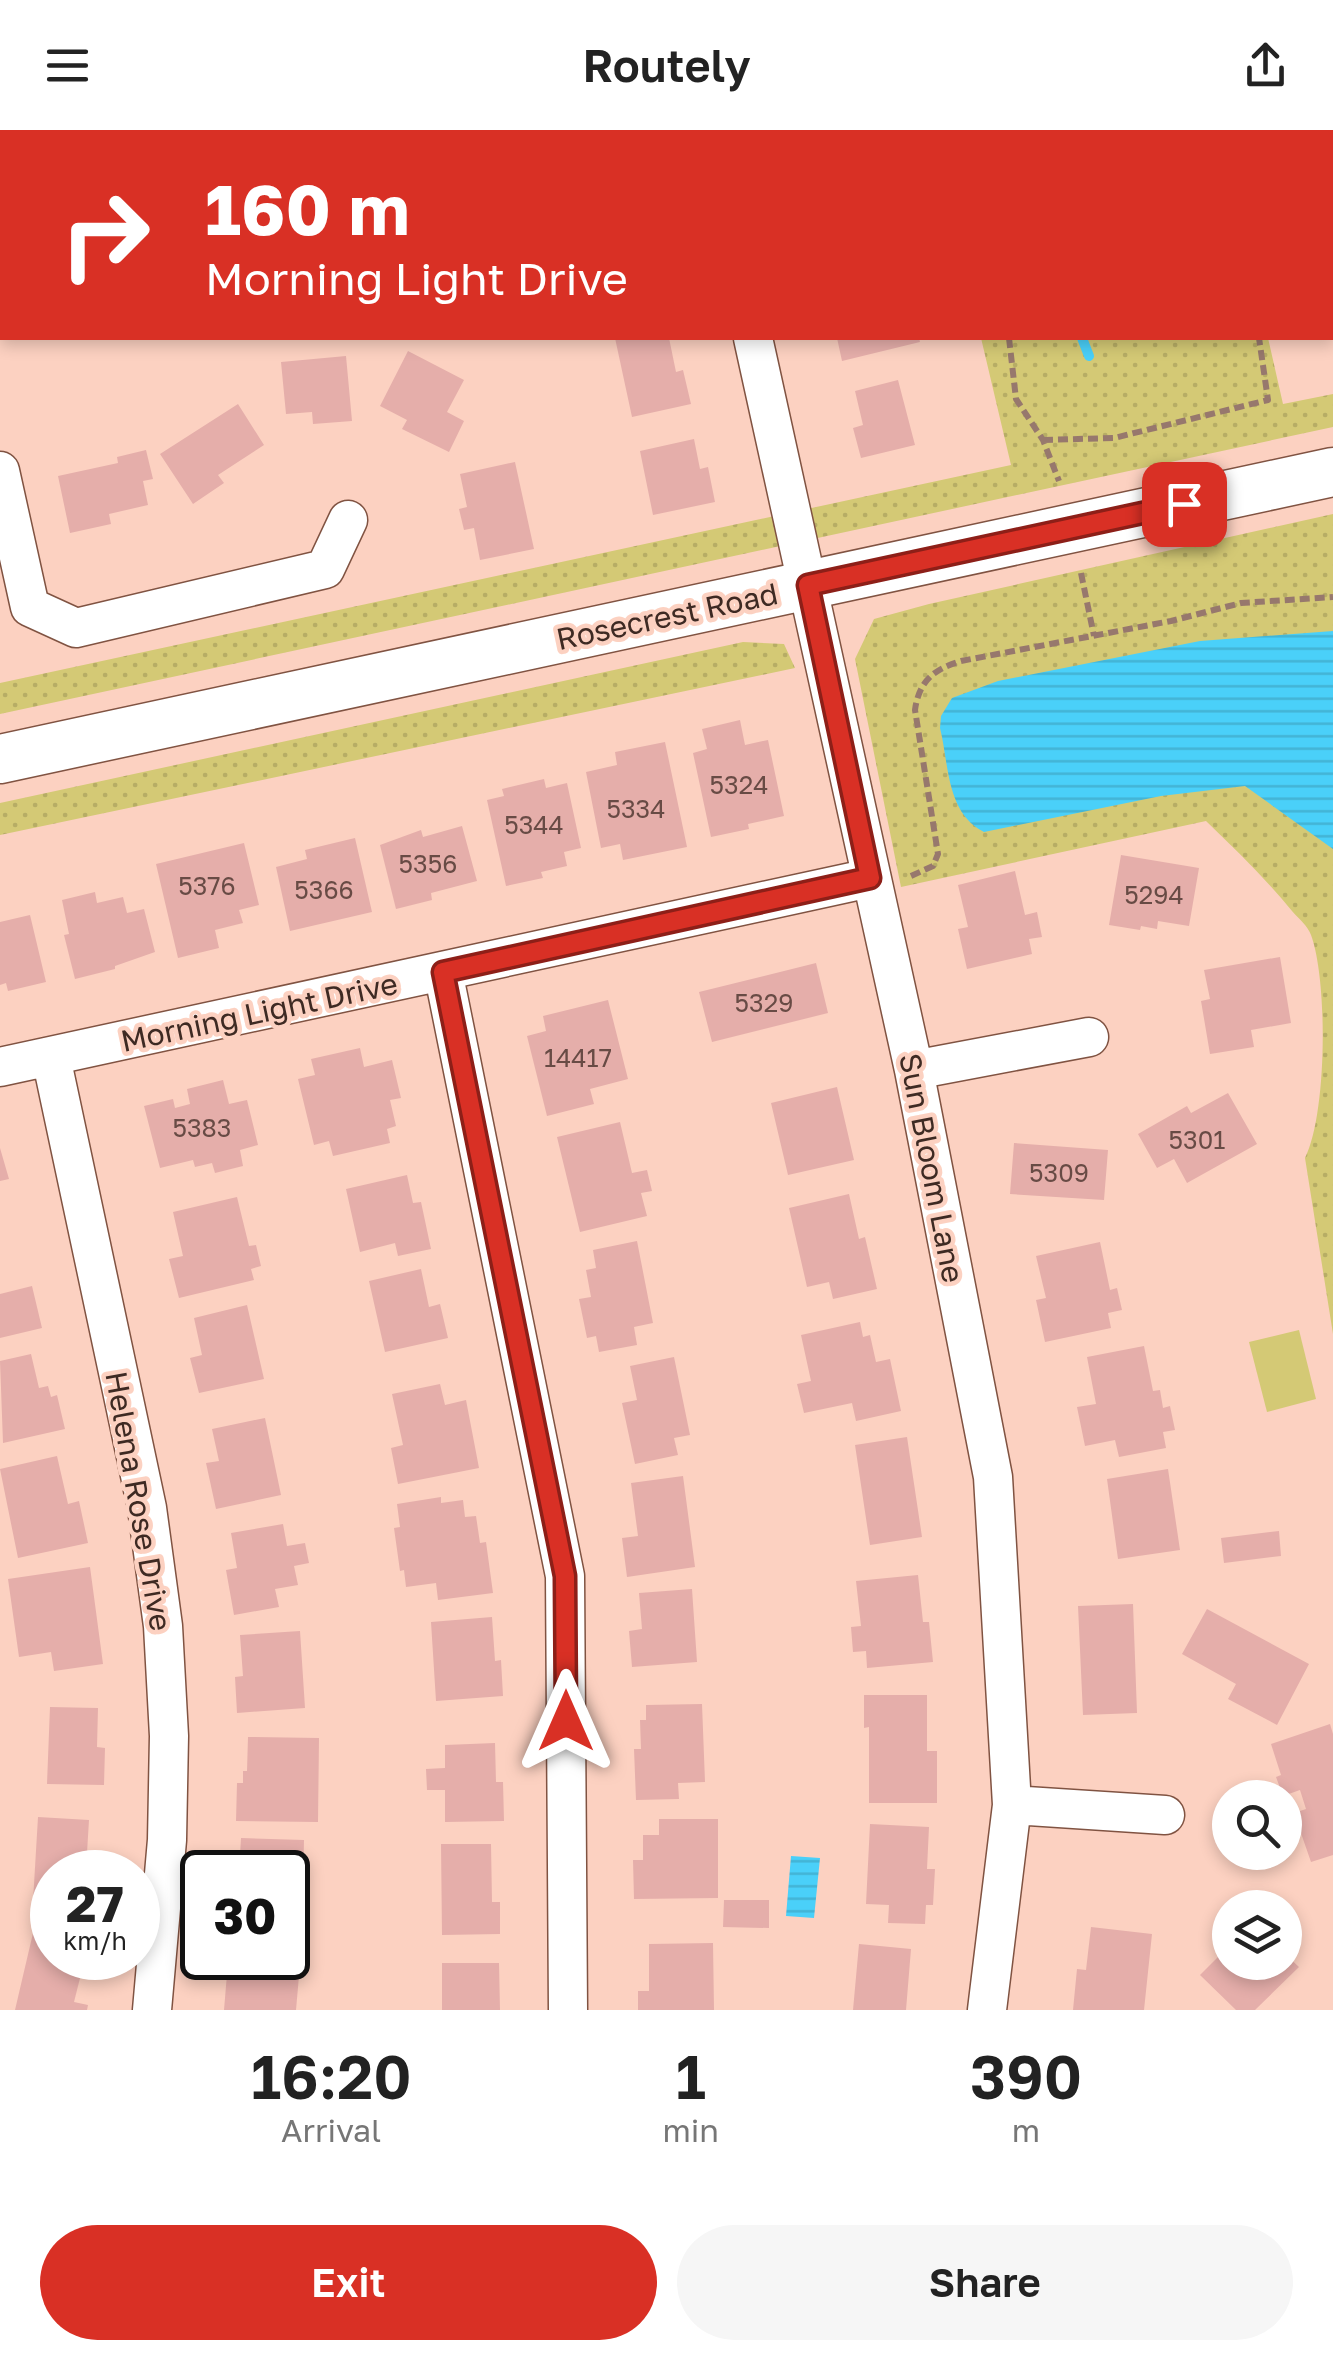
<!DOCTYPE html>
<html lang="en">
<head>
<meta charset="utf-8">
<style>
	:root { --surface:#fff; --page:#f6f6f6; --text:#222; --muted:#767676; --accent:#d93025 }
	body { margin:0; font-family:"Golos Text",sans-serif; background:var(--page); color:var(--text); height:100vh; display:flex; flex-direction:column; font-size:38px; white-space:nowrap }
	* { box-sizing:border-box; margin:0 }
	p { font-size:32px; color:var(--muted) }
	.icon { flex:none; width:55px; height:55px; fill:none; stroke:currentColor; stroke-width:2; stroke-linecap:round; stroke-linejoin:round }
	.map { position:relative; height:1880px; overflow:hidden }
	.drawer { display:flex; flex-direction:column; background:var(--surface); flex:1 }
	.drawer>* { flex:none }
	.banner { position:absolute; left:0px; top:0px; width:1335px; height:210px; box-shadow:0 5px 15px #0003; background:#d93025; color:#fff; overflow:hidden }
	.buttons { position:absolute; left:1212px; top:1650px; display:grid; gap:20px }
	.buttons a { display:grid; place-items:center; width:90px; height:90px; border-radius:50%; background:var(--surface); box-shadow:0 5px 15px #0003; font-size:50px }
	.speed { position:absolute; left:30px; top:1720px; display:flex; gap:20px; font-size:50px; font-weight:700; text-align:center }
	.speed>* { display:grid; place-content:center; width:130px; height:130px; border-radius:50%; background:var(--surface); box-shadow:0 5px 15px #0003; line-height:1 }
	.speed small { font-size:25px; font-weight:400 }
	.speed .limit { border:5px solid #111; border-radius:15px; background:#fff; color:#111 }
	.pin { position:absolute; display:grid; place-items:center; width:85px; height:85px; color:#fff; margin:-42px; border-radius:20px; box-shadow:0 5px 15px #0006 }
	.me { position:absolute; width:110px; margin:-55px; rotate:0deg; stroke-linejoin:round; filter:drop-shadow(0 0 8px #0008) }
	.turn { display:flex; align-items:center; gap:35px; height:210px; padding:0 40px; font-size:45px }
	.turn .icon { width:130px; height:130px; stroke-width:2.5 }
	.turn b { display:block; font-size:70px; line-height:85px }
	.eta { display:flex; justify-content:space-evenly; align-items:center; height:170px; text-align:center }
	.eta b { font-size:60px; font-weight:600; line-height:70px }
	.primary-button { display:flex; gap:20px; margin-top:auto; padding:20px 40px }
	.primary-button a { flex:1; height:115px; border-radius:60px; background:var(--accent); color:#fff; font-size:40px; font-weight:600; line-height:115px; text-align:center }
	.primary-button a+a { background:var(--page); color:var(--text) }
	header { display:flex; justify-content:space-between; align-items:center; height:130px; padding:0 40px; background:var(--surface); font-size:45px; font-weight:600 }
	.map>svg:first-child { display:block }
	.green { fill:url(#green-dots) }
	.pitch { fill:#d4c975 }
	.water { fill:url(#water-rules) }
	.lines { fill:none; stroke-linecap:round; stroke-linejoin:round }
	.stream { stroke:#4ad0f9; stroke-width:10 }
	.building { fill:#e5aeaa }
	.minor-casing { stroke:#805342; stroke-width:41 }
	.major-casing { stroke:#805342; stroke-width:51 }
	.path { stroke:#97786d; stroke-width:6; stroke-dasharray:10 5; stroke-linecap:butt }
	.minor { stroke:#fff; stroke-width:38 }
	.major { stroke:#fff; stroke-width:48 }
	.route-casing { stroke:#8d1f18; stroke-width:25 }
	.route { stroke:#d93025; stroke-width:18 }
	.labels { text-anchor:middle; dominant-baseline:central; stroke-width:9; stroke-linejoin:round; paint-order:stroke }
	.number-label { font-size:25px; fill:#684b45 }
	.street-label { font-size:30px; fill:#3e2a23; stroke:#fcd1c1 }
</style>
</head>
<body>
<header><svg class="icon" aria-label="menu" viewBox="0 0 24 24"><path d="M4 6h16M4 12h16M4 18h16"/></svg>Routely<svg class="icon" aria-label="share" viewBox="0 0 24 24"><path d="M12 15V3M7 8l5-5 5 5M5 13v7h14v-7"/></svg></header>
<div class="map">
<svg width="1333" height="1880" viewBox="0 0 1333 1880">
	<defs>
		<pattern id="green-dots" width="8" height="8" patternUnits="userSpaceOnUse" patternTransform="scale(2.5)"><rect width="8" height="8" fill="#d4c975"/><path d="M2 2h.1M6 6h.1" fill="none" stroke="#b7ad65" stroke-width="1.8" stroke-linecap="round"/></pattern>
		<pattern id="water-rules" width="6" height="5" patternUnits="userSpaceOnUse" patternTransform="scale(2.5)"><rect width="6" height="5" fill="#4ad0f9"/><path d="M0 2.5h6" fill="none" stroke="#42b3d5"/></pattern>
	</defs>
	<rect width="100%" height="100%" fill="#fcd1c1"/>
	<path class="green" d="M952 0H1218L1219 2H952Z
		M981 208H1268L1283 274 1333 264V297L0 584V553L1011 335Z
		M1333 384V1204L1305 1028C1327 985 1328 851 1311 805 1308 796 1298 788 1292 781 1265 748 1236 720 1206 691L901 757 855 529 874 489 929 474Z
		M743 512 784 514 795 538 0 705V673Z"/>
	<path class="pitch" d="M1299 1200 1316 1269 1267 1282 1249 1212Z"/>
	<path class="water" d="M1333 501V719L1245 656 1161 666 984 702C946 683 949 634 940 598L941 586 952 568 998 551 1200 511Z
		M791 1726 820 1728 814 1788 786 1786Z"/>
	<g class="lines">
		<path class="stream" d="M1102 2 1103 0
			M1082 208 1089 226"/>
	</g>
	<path class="building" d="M615 208H669L676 242 683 240 691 274 632 287Z
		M837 208H919L920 212 842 231Z
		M408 221 464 250 447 282 464 291 449 322 402 299 407 290 380 276Z
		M346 226 352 291 313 294 312 282 286 284 281 232Z
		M898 250 915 315 861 328 853 298 863 295 855 261Z
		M238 274 264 315 218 345 224 353 193 374 160 324Z
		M694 309 700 339 708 337 715 372 653 385 640 321Z
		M146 320 153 349 143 351 148 375 109 384 111 394 70 403 58 346 118 333 117 327Z
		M515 332 534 419 480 430 474 398 464 400 459 379 467 377 460 344Z
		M740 590 745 615 768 610 784 686 748 694 749 699 711 707 693 623 707 619 702 599Z
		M665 612 687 717 623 730 620 714 601 718 586 642 617 635 615 622Z
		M544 649 546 658 567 653 581 718 564 722 567 736 541 742 543 748 506 756 487 670 504 666 502 659Z
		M462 696 477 751 431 763 432 770 396 779 380 715 421 700 423 707Z
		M355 708 372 782 290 801 276 737 307 729 305 720Z
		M244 713 259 775 239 780 243 793 215 800 219 818 178 828 156 734Z
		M1121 725 1199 738 1189 796 1158 791 1157 799 1141 796 1140 800 1109 795Z
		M1015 741 1025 785 1037 782 1042 807 1029 809 1032 824 967 839 958 799 968 797 958 755Z
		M95 762 97 773 123 767 127 783 144 779 155 822 115 836V839L75 849 64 805 69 804 62 770Z
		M30 785 46 852 8 861 6 853 0 855V792Z
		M1280 827 1291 893 1251 900 1254 917 1210 924 1201 871 1210 869 1204 840Z
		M816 833 828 883 712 912 699 862Z
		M608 870 628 949 590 959 594 974 547 986 527 906 546 901 543 886Z
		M360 918 364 937 392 930 401 968 390 970 396 996 387 999 390 1013 333 1026 329 1011 314 1015 298 949 315 945 311 929Z
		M223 950 229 974 247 970 258 1015 240 1020 243 1036 215 1043 212 1033 195 1037 193 1030 160 1038 144 976 173 969 175 978 190 974 187 959Z
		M837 957 854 1030 788 1045 771 973Z
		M1228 963 1257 1014 1187 1053 1174 1029 1157 1038 1138 1004 1187 976 1191 983Z
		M620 992 632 1043 647 1040 652 1061 641 1063 647 1086 580 1102 557 1007Z
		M1014 1013 1108 1020 1104 1070 1010 1064Z
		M0 1018 9 1049 0 1051Z
		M407 1045 413 1073 421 1072 431 1119 398 1126 395 1113 360 1122 346 1059Z
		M849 1064 859 1109 865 1107 877 1159 833 1169 829 1152 807 1157 789 1078Z
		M237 1067 249 1116 256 1115 261 1136 251 1139 254 1150 179 1168 169 1129 183 1126 173 1082Z
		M637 1111 653 1193 634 1197 637 1215 599 1222 596 1206 587 1208 579 1169 591 1167 586 1140 596 1138 593 1120Z
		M1100 1112 1110 1160 1117 1158 1122 1180 1108 1183 1111 1198 1045 1212 1036 1170 1046 1168 1036 1126Z
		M421 1139 429 1177 440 1174 448 1208 385 1222 369 1151Z
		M32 1156 42 1198 0 1208V1164Z
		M247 1175 264 1249 199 1263 190 1228 202 1225 194 1188Z
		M860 1192 863 1207 870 1205 876 1232 890 1229 901 1281 856 1291 852 1273 804 1283 797 1254 811 1251 801 1205Z
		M1144 1216 1153 1261 1160 1260 1163 1278 1170 1276 1175 1300 1163 1302 1166 1318 1119 1327 1115 1310 1085 1316 1077 1277 1096 1274 1087 1227Z
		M31 1224 39 1258 48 1256 51 1267 57 1265 65 1299 3 1313 0 1231Z
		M674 1227 690 1305 674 1308 678 1325 635 1334 622 1273 637 1270 630 1236Z
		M440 1254 445 1275 466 1270 479 1338 398 1354 391 1318 403 1315 392 1264Z
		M265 1288 281 1365 216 1379 206 1333 219 1331 212 1299Z
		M907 1307 922 1407 870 1415 855 1315Z
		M57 1326 68 1374 79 1371 88 1413 18 1428 0 1339Z
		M1168 1339 1180 1420 1118 1429 1107 1349Z
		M683 1346 695 1437 627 1447 622 1408 638 1406 631 1353Z
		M441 1367V1373L463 1370 465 1387 476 1386 480 1413 486 1412 493 1463 438 1470 436 1453 406 1457 404 1440 400 1441 394 1398 400 1397 397 1374Z
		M283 1394 287 1416 305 1413 309 1433 294 1436 298 1455 275 1459 279 1477 234 1485 226 1440 237 1438 231 1403Z
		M1279 1401 1281 1426 1224 1433 1221 1408Z
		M90 1437 103 1534 54 1541 51 1522 19 1527 8 1449Z
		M918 1445 923 1492H929L933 1532 867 1538 866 1521 853 1522 851 1497 861 1496 856 1451Z
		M692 1459 697 1532 632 1537 629 1501 642 1499 639 1463Z
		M1133 1474 1137 1583 1083 1585 1078 1476Z
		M1207 1479 1309 1534 1277 1595 1228 1569 1236 1554 1182 1524Z
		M492 1487 495 1531 501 1530 503 1566 436 1571 431 1492Z
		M300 1501 305 1578 237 1583 235 1547 243 1546 240 1505Z
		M864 1565H927V1621H937V1673H869V1597L864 1598Z
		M702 1574 705 1652 678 1653 679 1669 636 1670 634 1619H641L640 1590H646V1575Z
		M50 1577 98 1578 97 1617 105 1618 104 1655 47 1654Z
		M1330 1594 1333 1604V1725L1311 1732 1294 1683 1306 1679 1300 1660 1283 1666 1276 1647 1281 1645 1271 1614Z
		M248 1607 319 1608 318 1692 236 1691 237 1653H243V1641H247Z
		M495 1613 496 1652H503L504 1691 445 1692V1660H427L426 1639 445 1638V1615Z
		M38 1687 89 1690 86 1739H95V1742H52V1771H33Z
		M659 1689H718V1768L634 1769 633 1730H643V1705H659Z
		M870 1694 929 1697 927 1739H935L933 1775H926L925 1794 888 1793 889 1775 866 1774Z
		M241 1708 304 1710 302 1792 288 1791V1742H239Z
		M441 1714H491L492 1772H500V1804L442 1805Z
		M724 1770H769V1798L723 1797Z
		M1091 1797 1152 1804 1144 1880H1073L1077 1839 1086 1840Z
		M33 1803 52 1808V1828H85L74 1872 88 1875 87 1880H15Z
		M713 1813 714 1880H638V1861H649V1814Z
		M859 1814 911 1819 906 1880H853Z
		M1230 1815V1832H1285V1824L1299 1837 1255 1880H1236L1200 1845Z
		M288 1822 301 1823 296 1880H224L227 1844 237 1845 239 1828H288Z
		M442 1833H499L500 1880H442Z"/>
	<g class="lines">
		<g class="minor-casing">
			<path id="minor" d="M705 0 706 2
				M49 2 59 0
				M0 14H2
				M753 208 914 940 993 1347 1012 1675 987 1880
				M0 341 30 477 76 498 325 439 348 390
				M443 841 565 1446 568 1880
				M51 927 147 1378 163 1496 169 1606 167 1710 152 1880
				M0 937 870 748
				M914 940 1089 907
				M1012 1675 1165 1685"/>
		</g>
		<g class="major-casing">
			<path id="major" d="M0 629 1333 342"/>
		</g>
		<path class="path" d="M999 0V2
			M1207 0V2
			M1009 208 1016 269 1043 310 1059 351
			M1043 310 1114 308 1268 270 1259 208
			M1081 443 1094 506
			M911 746 933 736 938 724 915 580C919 551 934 539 961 531L1171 491 1241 473 1333 467"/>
		<use href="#minor" class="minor"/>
		<use href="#major" class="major"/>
	</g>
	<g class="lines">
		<g class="route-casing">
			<path id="route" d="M566 1591 565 1446 443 842 870 748 808 455 1184 374"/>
		</g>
		<use href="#route" class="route"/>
	</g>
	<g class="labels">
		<g class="number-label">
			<text x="739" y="654">5324</text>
			<text x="636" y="678">5334</text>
			<text x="534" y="694">5344</text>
			<text x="428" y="733">5356</text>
			<text x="207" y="755">5376</text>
			<text x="324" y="759">5366</text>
			<text x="1154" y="764">5294</text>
			<text x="764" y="872">5329</text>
			<text x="578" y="927">14417</text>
			<text x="202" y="997">5383</text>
			<text x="1197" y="1009">5301</text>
			<text x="1059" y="1042">5309</text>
		</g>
		<g class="street-label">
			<text transform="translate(667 486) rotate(-12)">Rosecrest Road</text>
			<text transform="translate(259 882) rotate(-12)">Morning Light Drive</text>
			<text transform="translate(932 1038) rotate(79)">Sun Bloom Lane</text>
			<text transform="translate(139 1371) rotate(80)">Helena Rose Drive</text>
		</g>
	</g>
</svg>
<div class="buttons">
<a><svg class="icon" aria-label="search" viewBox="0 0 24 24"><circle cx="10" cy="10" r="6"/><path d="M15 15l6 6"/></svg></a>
<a><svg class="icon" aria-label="layers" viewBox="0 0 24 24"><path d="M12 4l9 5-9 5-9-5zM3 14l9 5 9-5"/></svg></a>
</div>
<div class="speed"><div>27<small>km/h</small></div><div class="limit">30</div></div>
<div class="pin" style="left:1184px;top:374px;background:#d93025"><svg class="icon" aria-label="arrive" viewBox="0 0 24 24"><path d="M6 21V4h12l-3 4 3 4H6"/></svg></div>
<svg class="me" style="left:566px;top:1591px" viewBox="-20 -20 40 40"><path d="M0-17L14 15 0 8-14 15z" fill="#d93025" stroke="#fff" stroke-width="4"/></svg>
<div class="banner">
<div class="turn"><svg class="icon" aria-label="right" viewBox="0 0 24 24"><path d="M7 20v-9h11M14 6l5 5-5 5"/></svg><div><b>160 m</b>Morning Light Drive</div></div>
</div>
</div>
<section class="drawer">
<div class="eta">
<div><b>16:20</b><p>Arrival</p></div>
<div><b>1</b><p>min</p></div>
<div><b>390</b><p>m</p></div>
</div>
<div class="primary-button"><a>Exit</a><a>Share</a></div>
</section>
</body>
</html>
